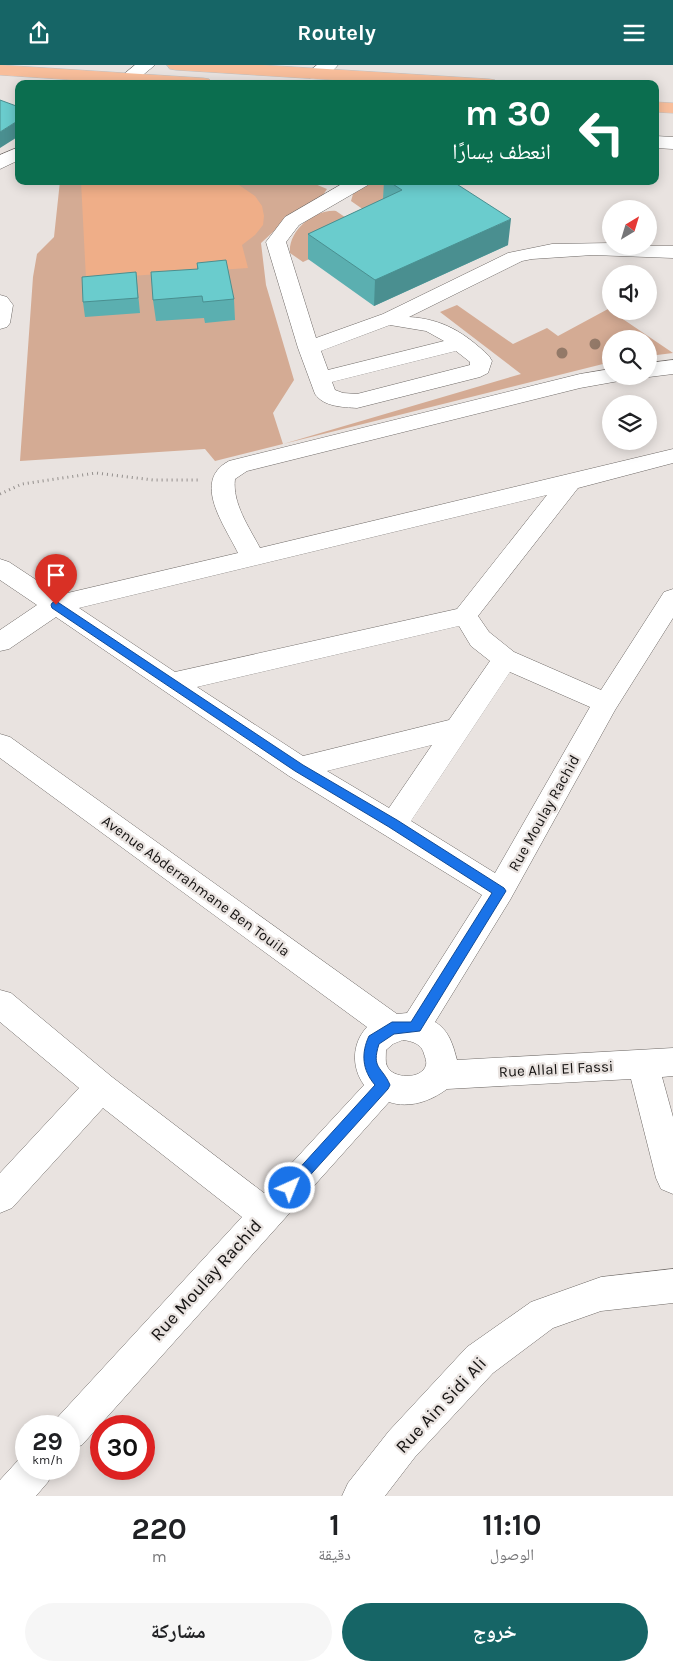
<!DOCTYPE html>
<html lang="ar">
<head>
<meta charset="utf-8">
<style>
	:root { --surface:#fff; --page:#f6f6f6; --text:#202124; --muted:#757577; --accent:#166566 }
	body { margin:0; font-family:Karla,"Noto Naskh Arabic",sans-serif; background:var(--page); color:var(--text); direction:rtl; height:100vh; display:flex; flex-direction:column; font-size:19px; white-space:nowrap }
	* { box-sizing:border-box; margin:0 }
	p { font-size:16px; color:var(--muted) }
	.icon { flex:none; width:28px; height:28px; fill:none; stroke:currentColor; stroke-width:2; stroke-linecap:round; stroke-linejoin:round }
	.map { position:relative; height:1431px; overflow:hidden; direction:ltr }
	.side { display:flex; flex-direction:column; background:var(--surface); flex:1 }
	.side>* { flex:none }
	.top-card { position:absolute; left:15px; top:15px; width:644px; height:105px; border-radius:10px; box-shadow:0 2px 12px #0003; direction:rtl; background:#0b6e4f; color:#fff; overflow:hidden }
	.needle { width:32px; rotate:38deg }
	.fabs { position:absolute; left:602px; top:135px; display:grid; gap:10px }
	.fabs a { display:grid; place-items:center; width:55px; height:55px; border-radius:50%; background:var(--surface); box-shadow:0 2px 12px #0003; font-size:25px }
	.speed { position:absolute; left:15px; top:1350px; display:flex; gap:10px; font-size:25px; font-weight:700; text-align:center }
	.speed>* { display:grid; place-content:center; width:65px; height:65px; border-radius:50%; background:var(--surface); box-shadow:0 2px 12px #0003; line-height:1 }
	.speed small { font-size:12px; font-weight:400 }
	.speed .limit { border:8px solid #d22; background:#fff; color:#111 }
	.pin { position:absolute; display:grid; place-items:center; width:42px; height:42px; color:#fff; margin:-51px -21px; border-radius:50% 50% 50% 0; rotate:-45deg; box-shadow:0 0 5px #0007 }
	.pin .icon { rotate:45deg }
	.me { position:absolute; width:55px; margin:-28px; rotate:44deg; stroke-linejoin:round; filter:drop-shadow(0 0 4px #0008) }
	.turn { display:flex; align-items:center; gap:18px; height:105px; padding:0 25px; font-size:22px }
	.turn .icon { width:65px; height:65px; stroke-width:2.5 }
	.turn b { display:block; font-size:35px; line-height:42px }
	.eta { display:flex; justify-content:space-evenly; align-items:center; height:85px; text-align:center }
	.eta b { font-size:30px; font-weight:700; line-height:35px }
	.action { display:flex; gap:10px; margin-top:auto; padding:10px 25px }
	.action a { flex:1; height:58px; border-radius:30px; background:var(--accent); color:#fff; font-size:20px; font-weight:700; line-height:58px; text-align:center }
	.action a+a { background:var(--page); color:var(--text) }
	header { display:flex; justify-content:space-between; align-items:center; height:65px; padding:0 25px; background:var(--accent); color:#fff; font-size:22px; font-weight:700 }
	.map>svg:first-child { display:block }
	.green { fill:#d4ab94 }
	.water { fill:#efae88 }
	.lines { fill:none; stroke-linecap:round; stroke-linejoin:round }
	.minor-casing { stroke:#6e6966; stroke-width:1 }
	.major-casing { stroke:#c2c1c1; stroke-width:1 }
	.path { stroke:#938f8c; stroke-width:3; stroke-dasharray:1 4; stroke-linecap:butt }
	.minor { fill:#fff; fill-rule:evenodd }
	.major { fill:#f8be9b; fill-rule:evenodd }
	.tree { fill:#937968 }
	.wall { fill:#5bafb0 }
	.shaded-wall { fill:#4a8f90 }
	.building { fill:#6acccd; stroke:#4a8f90 }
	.route { fill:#1a73e8; stroke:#114b97 }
	.labels { text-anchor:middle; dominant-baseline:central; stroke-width:4.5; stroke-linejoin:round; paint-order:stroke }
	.street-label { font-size:15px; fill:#141211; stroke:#e9e3e0 }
	.near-street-label { font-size:18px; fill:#141211; stroke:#e9e3e0 }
</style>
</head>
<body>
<header><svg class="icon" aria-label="menu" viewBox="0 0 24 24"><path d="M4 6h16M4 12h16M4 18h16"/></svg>Routely<svg class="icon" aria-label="share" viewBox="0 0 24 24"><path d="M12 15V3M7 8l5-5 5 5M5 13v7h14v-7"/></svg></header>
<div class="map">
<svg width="673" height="1431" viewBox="0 0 673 1431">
	<rect width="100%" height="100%" fill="#e9e3e0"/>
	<path class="green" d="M60 116H308L327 124 323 130 285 156 261 178 266 220 294 315 273 348 283 379 521 309 440 247 457 240 513 279 547 263 558 271 608 244 673 288 649 291V274H611V297L215 396 205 384 20 396 33 212 37 189 54 172Z
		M373 116H411L384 159 351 136 353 129Z
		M336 146 367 167 303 197 290 188C288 166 314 144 336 146Z"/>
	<path class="water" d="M81 116H233L255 131 262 141 264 151 263 160 255 170 242 180 248 203 86 214Z"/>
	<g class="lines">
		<g class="minor-casing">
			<path id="minor" d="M135 0H155L132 19H112Z
				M317 0H338C331 9 320 15 309 13L306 9Z
				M655 71 673 72V84L655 83Z
				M19 82V95L0 104V90Z
				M347 116H370L368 120 299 160 286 177 316 273 383 249 508 188 552 179 611 178V181H673V193L593 190 532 194 522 196 409 252C443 254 465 268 489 291L492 296 488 308 480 312 357 343C343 342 324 342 315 329L298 283 266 177 285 152ZM390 260 426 266 444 276 328 305 321 286ZM456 286 470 297V300L357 329 343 328 335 325 332 317Z
				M0 230 7 232 13 240 10 258 7 262 0 264Z
				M673 295V309L649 312 647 311 649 298Z
				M611 304V311H622L619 316 580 323 247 406 235 414C232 438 249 462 260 483L673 384V398L578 423 478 551 489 567 514 587 601 625 664 527 673 524V553L615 645 510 835 435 957C449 965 453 980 457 995L673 983V1011L662 1012 673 1052V1129L661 1124 656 1113 631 1014 447 1024C431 1036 409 1044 389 1037L82 1380 69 1385V1361H53L56 1354 242 1152 103 1043 12 1143 0 1148V1108L79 1023 0 957V925L11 928 112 1012 264 1128 364 1020C351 1002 352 978 367 962L0 693V669L10 672 397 949 407 948 482 830 289 711 56 552 9 584 0 586V565L37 540 0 515V494L9 497 59 530 238 488C225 461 191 416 229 396L580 309ZM547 430 457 544 175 607 79 543ZM459 561 471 581 490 596 449 655 303 691 197 622ZM510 607 590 642 495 808 411 756ZM432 680 389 743 327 706ZM403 975C412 976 422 979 424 989 425 992 427 997 426 1000 422 1015 392 1014 387 1001 385 997 386 990 386 985L393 979Z
				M673 1204V1238L601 1246 553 1263 493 1308 415 1392 385 1431H342L348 1418 389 1366 467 1282 531 1237 601 1212Z
				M26 1389V1404H54L48 1417 36 1431H0V1415L22 1391Z"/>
		</g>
		<g class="major-casing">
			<path id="major" d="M0 0 203 13 209 14 212 18 133 19 0 10Z
				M167 0H262L489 14 495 15 498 19H399L176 5 170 4Z
				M655 37 673 38V48L655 47Z"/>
		</g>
		<path class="path" d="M0 429 22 419 96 408 153 415H198"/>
		<use href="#minor" class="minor"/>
		<use href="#major" class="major"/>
	</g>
	<g class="tree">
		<circle cx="595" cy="279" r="5.5"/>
		<circle cx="562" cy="288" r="5.5"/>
	</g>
	<path class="wall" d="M384 116H452L508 180 374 241 308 194V169L383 134Z
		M197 198 234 234 235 255 205 258 204 253 156 256 153 235 197 204Z
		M136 207 140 248 85 252 83 237Z"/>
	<path class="shaded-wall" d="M19 55V71L0 83V67Z
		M511 154 508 180 374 241 375 215Z"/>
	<path class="building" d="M0 35 19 42V55L0 67Z
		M388 116H452L511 154 375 215 308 169 402 125Z
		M226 195 234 234 203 237 202 231 153 235 151 207 198 204 197 198Z
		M136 207 138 233 83 237 82 212Z"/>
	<path class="route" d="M56 536 303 700 397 755 504 823 506 826 420 966 394 969 379 979C371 1004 382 1001 390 1020L388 1024 294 1128 290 1130 285 1128 283 1123 285 1119 375 1020C362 1005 361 988 369 971L392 957H411L492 828 389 762 295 706 52 543 51 540 52 538Z"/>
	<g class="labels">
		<g class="street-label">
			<text transform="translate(544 748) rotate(-61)">Rue Moulay Rachid</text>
			<text transform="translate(196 821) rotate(36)">Avenue Abderrahmane Ben Touila</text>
			<text transform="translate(556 1004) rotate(-3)">Rue Allal El Fassi</text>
		</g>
		<g class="near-street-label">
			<text transform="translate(206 1215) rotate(-48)">Rue Moulay Rachid</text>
			<text transform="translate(441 1340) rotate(-47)">Rue Ain Sidi Ali</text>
		</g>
	</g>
</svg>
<div class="fabs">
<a><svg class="needle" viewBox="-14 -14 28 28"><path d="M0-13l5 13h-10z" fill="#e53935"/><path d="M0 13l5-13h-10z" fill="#757577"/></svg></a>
<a><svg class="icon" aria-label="sound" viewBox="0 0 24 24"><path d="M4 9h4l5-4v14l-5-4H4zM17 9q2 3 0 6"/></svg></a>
<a><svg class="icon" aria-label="search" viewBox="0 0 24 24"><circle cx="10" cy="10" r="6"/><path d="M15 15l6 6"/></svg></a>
<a><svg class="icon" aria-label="layers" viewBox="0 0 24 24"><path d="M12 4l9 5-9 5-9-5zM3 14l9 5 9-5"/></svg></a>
</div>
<div class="speed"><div>29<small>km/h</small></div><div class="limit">30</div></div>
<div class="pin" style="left:56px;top:540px;background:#d93025"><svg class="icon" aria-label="arrive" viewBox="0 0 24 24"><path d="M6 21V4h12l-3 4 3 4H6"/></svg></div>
<svg class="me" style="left:290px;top:1123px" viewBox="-20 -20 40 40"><circle r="17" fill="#1a73e8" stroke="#fff" stroke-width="3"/><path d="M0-11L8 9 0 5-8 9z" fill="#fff"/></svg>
<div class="top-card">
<div class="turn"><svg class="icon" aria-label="left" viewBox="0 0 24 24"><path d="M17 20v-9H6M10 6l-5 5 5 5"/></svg><div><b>30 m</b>انعطف يسارًا</div></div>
</div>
</div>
<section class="side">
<div class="eta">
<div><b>11:10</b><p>الوصول</p></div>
<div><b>1</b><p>دقيقة</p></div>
<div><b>220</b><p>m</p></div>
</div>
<div class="action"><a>خروج</a><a>مشاركة</a></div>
</section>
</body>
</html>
